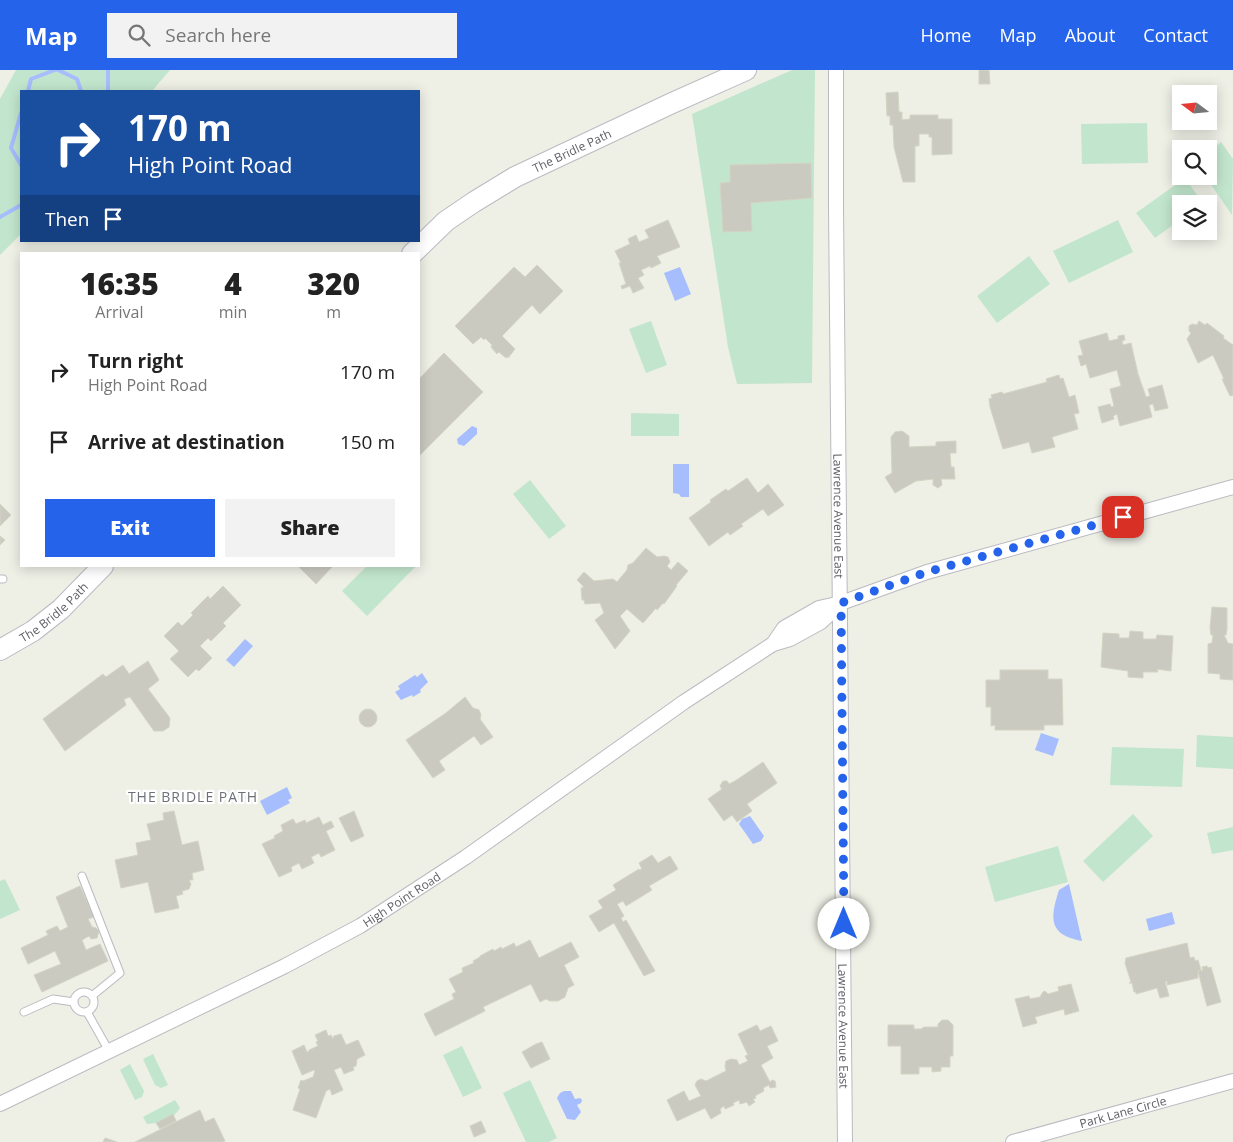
<!DOCTYPE html>
<html lang="en">
<head>
<meta charset="utf-8">
<style>
	:root { --surface:#fff; --page:#f2f2f2; --text:#222; --muted:#767676; --accent:#2563eb }
	body { margin:0; font-family:"Open Sans",sans-serif; background:var(--page); color:var(--text); height:100vh; display:flex; flex-direction:column; font-size:19px; white-space:nowrap }
	* { box-sizing:border-box; margin:0 }
	p { font-size:16px; color:var(--muted) }
	.icon { flex:none; width:28px; height:28px; fill:none; stroke:currentColor; stroke-width:2; stroke-linecap:round; stroke-linejoin:round }
	.map { position:relative; flex:1; overflow:hidden }
	.details { position:absolute; left:20px; top:182px; width:400px; height:315px; display:flex; flex-direction:column; background:var(--surface); border-radius:0px; box-shadow:0 2px 12px #0003 }
	.details>* { flex:none }
	.hud { position:absolute; left:20px; top:20px; width:400px; height:152px; border-radius:0px; box-shadow:0 2px 12px #0003; background:#1a4fa0; color:#fff; overflow:hidden }
	.needle { width:32px; rotate:286deg }
	.controls { position:absolute; left:1172px; top:15px; display:grid; gap:10px }
	.controls a { display:grid; place-items:center; width:45px; height:45px; border-radius:0px; background:var(--surface); box-shadow:0 2px 12px #0003; font-size:25px }
	.pin { position:absolute; display:grid; place-items:center; width:42px; height:42px; color:#fff; margin:-21px; border-radius:10px; box-shadow:0 2px 8px #0006 }
	.me { position:absolute; width:55px; margin:-28px; rotate:0deg; stroke-linejoin:round; filter:drop-shadow(0 0 4px #0008) }
	.turn { display:flex; align-items:center; gap:18px; height:105px; padding:0 25px; font-size:22px }
	.turn .icon { width:65px; height:65px; stroke-width:2.5 }
	.turn b { display:block; font-size:35px; line-height:42px }
	.then { display:flex; align-items:center; height:48px; padding:0 25px; background:#0003; gap:10px; font-size:19px }
	.eta { display:flex; justify-content:space-evenly; align-items:center; height:85px; text-align:center }
	.eta b { font-size:30px; font-weight:800; line-height:35px }
	.button { display:flex; gap:10px; margin-top:auto; padding:10px 25px }
	.button a { flex:1; height:58px; border-radius:0px; background:var(--accent); color:#fff; font-size:20px; font-weight:800; line-height:58px; text-align:center }
	.button a+a { background:var(--page); color:var(--text) }
	ul { padding:0; list-style:none }
	li { display:flex; align-items:center; gap:15px; height:70px; padding:0 25px }
	li div { flex:1 }
	li b { display:block; font-size:19px }
	li em { font-style:normal }
	header { display:flex; align-items:center; gap:30px; box-sizing:border-box; height:70px; padding:0 25px; background:var(--accent); color:#fff }
	header strong { font-size:24px }
	nav { display:flex; gap:28px; margin-inline-start:auto; font-size:18px }
	.search { width:350px; height:45px; background:var(--page); display:flex; align-items:center; gap:12px; box-sizing:border-box; padding:0 18px; border-radius:0px; color:var(--muted); font-size:19px }
	.map>svg:first-child { display:block }
	.green { fill:#c2e6cd }
	.water { fill:#a6befe }
	.lines { fill:none; stroke-linecap:round; stroke-linejoin:round }
	.stream { stroke:#a6befe; stroke-width:4 }
	.building { fill:#cacac1; stroke:#d4d4c3 }
	.lane-casing { stroke:#babbc1; stroke-width:9 }
	.street-casing { stroke:#babbc1; stroke-width:16 }
	.secondary-casing { stroke:#babbc3; stroke-width:22 }
	.lane { stroke:#fff; stroke-width:7 }
	.street { stroke:#fff; stroke-width:14 }
	.secondary { stroke:#fff; stroke-width:20 }
	.route { stroke:#2563eb; stroke-width:9; stroke-dasharray:0 16.2 }
	.labels { text-anchor:middle; dominant-baseline:central; stroke-width:4.5; stroke-linejoin:round; paint-order:stroke }
	.street-label { font-size:12px; fill:#5d5e65; stroke:#fff }
	.neighbourhood-label { font-size:14px; letter-spacing:1px; fill:#6e7077; stroke:#fff }
</style>
</head>
<body>
<header>
<strong>Map</strong>
<div class="search"><svg class="icon" aria-label="search" viewBox="0 0 24 24"><circle cx="10" cy="10" r="6"/><path d="M15 15l6 6"/></svg>Search here</div>
<nav><a>Home</a><a>Map</a><a>About</a><a>Contact</a></nav>
</header>
<div class="map">
<svg width="1233" height="1072" viewBox="0 0 1233 1072">
	<rect width="100%" height="100%" fill="#eeefe5"/>
	<path class="green" d="M16 0H170L152 21H21V164L0 185V29Z
		M792 0H815L812 313 737 314 728 277 692 44Z
		M1147 53 1148 93 1082 94 1081 54Z
		M1221 72 1233 89 1232 145 1205 106H1209V81Z
		M1185 108 1203 133 1181 134V149L1155 168 1136 143Z
		M1118 150 1133 182 1069 213 1053 181Z
		M1029 186 1050 214 997 253 977 226Z
		M651 251 667 295 646 303 629 259Z
		M631 343 679 344V366H631Z
		M530 410 566 456 549 469 513 424Z
		M367 496H416L367 546 342 521Z
		M1197 665 1233 667V699L1196 697Z
		M1112 677 1184 679 1182 717 1110 715Z
		M1133 744 1153 766 1103 812 1083 791Z
		M1233 757V780L1212 784 1207 763Z
		M1058 776 1068 812 995 832 985 797Z
		M5 809 20 840 0 849V811Z
		M462 976 482 1018 463 1027 443 985Z
		M153 984 168 1015 161 1018 155 1015 143 989Z
		M130 994 144 1021 142 1027 135 1030 120 1000Z
		M530 1010 557 1068 549 1072H526L503 1023Z
		M175 1030 180 1038C173 1050 160 1053 147 1054L143 1047Z"/>
	<path class="water" d="M680 197 691 224 675 231 664 203Z
		M472 356 477 358V364L464 376 458 374 457 369Z
		M673 394H689V427H681L679 424 673 423Z
		M245 569 253 576 234 597 226 590Z
		M422 603 428 612 420 620 421 622 413 627 412 625 401 630 395 622 400 619 398 616 415 605 417 607Z
		M1041 663 1059 669 1053 686 1035 680Z
		M287 717 292 728 288 730 290 733 267 745 260 731Z
		M750 746 764 766 761 771 753 774 739 754 742 749Z
		M1069 814 1082 871C1048 865 1050 848 1059 820Z
		M1172 842 1175 854 1149 861 1146 849Z
		M564 1021H571L575 1029 580 1028 582 1030 581 1033 577 1035 581 1042 575 1050 567 1049 557 1028 560 1023Z"/>
	<g class="lines">
		<path class="stream" d="M58 0 77 9 81 21
			M28 21 31 9 55 0
			M108 21V0
			M21 43 11 78 21 95
			M0 147 21 135"/>
	</g>
	<path class="building" d="M979 0H989L990 14H979Z
		M898 22 899 42H902V50L910 49V45H938V49H952V84L932 85V67H929V64H919V76H915V112H903L894 77 893 55H890V46H887L886 23Z
		M811 93 812 128 751 133 752 161 723 162 720 113 730 112V95Z
		M668 150 680 177 657 186 661 193 651 198 650 196 641 200 644 205 638 208 644 218 633 223 630 216 622 219 621 216 626 214 619 193H621L615 181 630 174 628 169 636 165 639 172 649 168 645 160Z
		M537 195 563 221 540 244 532 235 502 266 515 279 508 288 507 286 506 288 499 282 497 284 491 277 492 275 485 268 484 270 481 267 473 274 455 256 514 197 525 207Z
		M1199 251 1205 255 1207 253 1224 266 1223 268 1233 275V325L1230 326 1222 309H1224L1213 285 1198 293 1187 269 1191 263 1189 261V256L1192 254 1197 255Z
		M1107 263 1109 271 1118 269V266L1124 265 1125 270 1122 271 1123 275 1131 273 1138 304 1146 327 1150 326 1148 319 1162 315 1168 338 1155 341 1153 334 1149 335 1152 347 1120 356 1117 344 1113 346 1114 349 1102 353 1098 337 1110 334 1111 337 1114 336 1110 319 1121 316 1117 300 1090 308 1086 294 1081 296 1078 286 1083 285 1079 271Z
		M444 283 483 322 419 386V309Z
		M1059 305 1060 309 1063 308 1069 327 1075 325 1079 343 1074 344 1078 359 1052 367 1055 377 1032 383 1029 372 1003 379 990 337 989 329 992 328 991 325 1002 322 1003 324 1047 312 1046 309Z
		M902 361 909 366V377L936 376V372L956 371V383H950L951 397H954L955 409H941L942 415 938 418 933 415V409L916 411 895 423 885 407 892 403 891 367 895 362Z
		M747 408 758 423 768 414 784 435 768 446 763 439 741 454 743 456 730 465 728 462 709 476 689 448 711 432 710 430 726 419 728 421Z
		M0 434 11 445 0 456Z
		M0 466 5 470 0 475Z
		M646 478 657 487 664 486 668 487 670 492 667 496 671 500 678 492 688 501 676 515 677 516 664 534 663 533 657 540 656 538 643 553 627 539 620 546 630 561 615 579 595 550 604 543 600 533 585 534 584 530H582L581 518H583V516L577 510 584 502 594 511 613 509 617 512 627 500 628 495 633 493Z
		M298 496H331L332 497 316 514Z
		M223 516 241 535 223 553 226 556 211 571 208 568 200 576 212 588 199 601 196 599 188 607 170 589 179 581 164 566 178 552 182 556 193 545 191 543 208 526 210 529Z
		M1212 537 1227 538V559L1226 565H1224L1228 573 1233 574V610L1220 609V604L1208 603V574L1212 573 1213 565H1211L1210 558Z
		M1130 561 1143 562V569H1156L1157 565 1173 566 1171 601 1157 599 1158 602H1143V608L1128 607V601L1101 597 1103 563 1119 564V568H1129Z
		M148 591 159 610 148 619 170 648 169 657 163 661H154L130 627 124 629 126 635 65 681 43 649 103 604 106 607 123 595 129 604Z
		M1000 600H1048V609H1062L1063 655H1044V660H995V655L991 656V637H986V610H1000Z
		M465 627 473 638 479 640 481 645 480 649 493 667 481 675 474 666 439 691 445 700 433 708 406 670 446 643Z
		M359 648a9 9 0 1 1 18 0a9 9 0 1 1-18 0Z
		M763 692 777 713 747 734 752 741 737 752 732 745 724 751 708 729 722 719 720 716 723 711H727L729 714 735 711Z
		M174 741 182 775 198 771 204 800 192 803 193 810H189L191 814 189 819 182 821 183 824 176 826 179 838 155 843 148 812 121 818 115 790 138 785 136 773 151 770 147 754 164 750 163 743Z
		M354 741 364 766 351 772 339 748Z
		M319 747 323 755 331 751 334 757 326 761 335 780 321 787 319 783 311 787 314 793 302 799 299 793 291 797 292 801 279 807 262 774 275 768 274 766 283 761 281 755 293 749 296 754 305 750 306 753Z
		M652 785 658 793 670 786 678 799 649 816 652 820 626 836 623 831 617 834 624 846 621 848 623 852 626 850 655 901 644 906 614 853 599 862 589 846 603 838 598 831 616 820 613 815 639 799V800L642 799 639 793Z
		M80 816 94 847 88 849 92 857 96 858 99 861 97 868 91 869 89 866 82 870 86 880 100 874 108 891 42 922 34 905 61 894 55 881 28 894 21 878 48 865 46 861 57 856 60 861 68 857 56 827Z
		M530 870 539 888 571 872 579 887 564 895 574 915 568 918 565 927 558 931H550L546 929 540 932 531 914 483 937 485 941 435 966 424 944 454 929 452 924 456 922 449 909 463 902 462 898 474 893 473 891 480 887V886L493 879 494 881 501 877 502 879 514 873 516 877Z
		M1187 873 1190 888 1194 887 1195 891 1198 890 1201 900 1198 901V908L1167 915V911L1165 912 1169 926 1160 928 1157 918 1136 924V922H1134L1132 913H1129L1131 912 1125 893 1126 888Z
		M1207 896 1208 898 1211 897 1221 932 1207 936 1198 901 1203 900 1202 897Z
		M1071 914 1079 941 1065 945 1064 939 1035 947 1037 953 1023 957 1015 929 1029 926 1030 929 1040 927 1043 922 1045 921 1048 924 1059 921 1058 917Z
		M942 950H948L953 955V986H950V997H941V1001L932 1002V997H919V1004H901V976H888V955H914V959H921L924 957H938V954Z
		M757 955 760 961 771 956 778 971 767 976 773 988 761 995 770 1012 772 1010 775 1011 776 1017 770 1018 769 1015 763 1018 764 1021 755 1026 756 1028 753 1029 755 1032 749 1036 747 1032 740 1034 739 1030 733 1033 734 1035 725 1039 724 1036 720 1039 721 1043 711 1049 705 1038 677 1051 667 1030 684 1021 689 1031 701 1026 695 1015 697 1011 701 1009 706 1011 726 1001 725 996 726 991 731 989 737 990 739 995 748 991 745 986 748 985 738 964Z
		M326 960 328 966 331 965 333 969 334 966 341 964 346 975 358 970 365 985 357 989 356 996 353 997 354 1000 344 1004 341 997 334 1000 343 1020 332 1025 330 1019 326 1021 316 1048 293 1040 300 1019 298 1018 301 1010 303 1011 313 1007 315 1001 314 1000 302 1005 292 981 304 975 307 982 309 981V980L318 976 316 972 318 971 315 965Z
		M542 972 550 989 531 998 522 982 536 974Z
		M200 1040 205 1052 214 1048 225 1071 222 1072H135Z
		M173 1044 176 1051 160 1059 156 1053Z
		M481 1051 486 1062 474 1067 470 1056Z
		M105 1068 117 1072H103Z"/>
	<g class="lines">
		<g class="lane-casing">
			<path id="lane" d="M0 509H3
				M82 806 120 903 92 926
				M74 932a10 10 0 1 1 20 0a10 10 0 1 1-20 0Z
				M24 942 53 929 74 932
				M87 942 109 981"/>
		</g>
		<g class="street-casing">
			<g id="street">
				<path id="s1" d="M836 0V138L845 1072"/>
				<path d="M773 574 784 558 819 538 841 533 927 502 1233 417"/>
				<path id="s2" d="M0 1034 285 896 360 856 466 787 684 632 773 574 790 569 821 552 841 533"/>
				<path id="s3" d="M1013 1072 1233 1011"/>
			</g>
		</g>
		<g class="secondary-casing">
			<g id="secondary">
				<path id="s4" d="M412 184 446 151 474 132 515 107 670 34 746 0"/>
				<path id="s5" d="M0 580 33 561 61 539 103 496"/>
			</g>
		</g>
		<use href="#lane" class="lane"/>
		<use href="#street" class="street"/>
		<use href="#secondary" class="secondary"/>
	</g>
	<g class="lines">
		<path class="route" d="M844 854 841 533 927 502 1123 447"/>
	</g>
	<g class="labels">
		<g class="street-label">
			<text stroke="none"><textPath href="#s4" startOffset="192">The Bridle Path</textPath></text>
			<text stroke="none"><textPath href="#s1" startOffset="446">Lawrence Avenue East</textPath></text>
			<text stroke="none"><textPath href="#s5" startOffset="66">The Bridle Path</textPath></text>
			<text stroke="none"><textPath href="#s2" startOffset="451">High Point Road</textPath></text>
			<text stroke="none"><textPath href="#s1" startOffset="956">Lawrence Avenue East</textPath></text>
			<text stroke="none"><textPath href="#s3" startOffset="114">Park Lane Circle</textPath></text>
		</g>
		<g class="neighbourhood-label">
			<text x="193" y="726">THE BRIDLE PATH</text>
		</g>
	</g>
</svg>
<div class="controls">
<a><svg class="needle" viewBox="-14 -14 28 28"><path d="M0-13l5 13h-10z" fill="#e53935"/><path d="M0 13l5-13h-10z" fill="#767676"/></svg></a>
<a><svg class="icon" aria-label="search" viewBox="0 0 24 24"><circle cx="10" cy="10" r="6"/><path d="M15 15l6 6"/></svg></a>
<a><svg class="icon" aria-label="layers" viewBox="0 0 24 24"><path d="M12 4l9 5-9 5-9-5zM3 14l9 5 9-5"/></svg></a>
</div>
<div class="pin" style="left:1123px;top:447px;background:#d93025"><svg class="icon" aria-label="arrive" viewBox="0 0 24 24"><path d="M6 21V4h12l-3 4 3 4H6"/></svg></div>
<svg class="me" style="left:844px;top:854px" viewBox="-20 -20 40 40"><circle r="19" fill="#fff"/><path d="M0-13L10 11 0 6-10 11z" fill="#2563eb"/></svg>
<div class="hud">
<div class="turn"><svg class="icon" aria-label="right" viewBox="0 0 24 24"><path d="M7 20v-9h11M14 6l5 5-5 5"/></svg><div><b>170 m</b>High Point Road</div></div>
<div class="then">Then<svg class="icon" aria-label="arrive" viewBox="0 0 24 24"><path d="M6 21V4h12l-3 4 3 4H6"/></svg></div>
</div>
<section class="details">
<div class="eta">
<div><b>16:35</b><p>Arrival</p></div>
<div><b>4</b><p>min</p></div>
<div><b>320</b><p>m</p></div>
</div>
<ul>
<li><svg class="icon" aria-label="right" viewBox="0 0 24 24"><path d="M7 20v-9h11M14 6l5 5-5 5"/></svg><div><b>Turn right</b><p>High Point Road</p></div><em>170 m</em></li>
<li><svg class="icon" aria-label="arrive" viewBox="0 0 24 24"><path d="M6 21V4h12l-3 4 3 4H6"/></svg><div><b>Arrive at destination</b></div><em>150 m</em></li>
</ul>
<div class="button"><a>Exit</a><a>Share</a></div>
</section>
</div>
</body>
</html>
